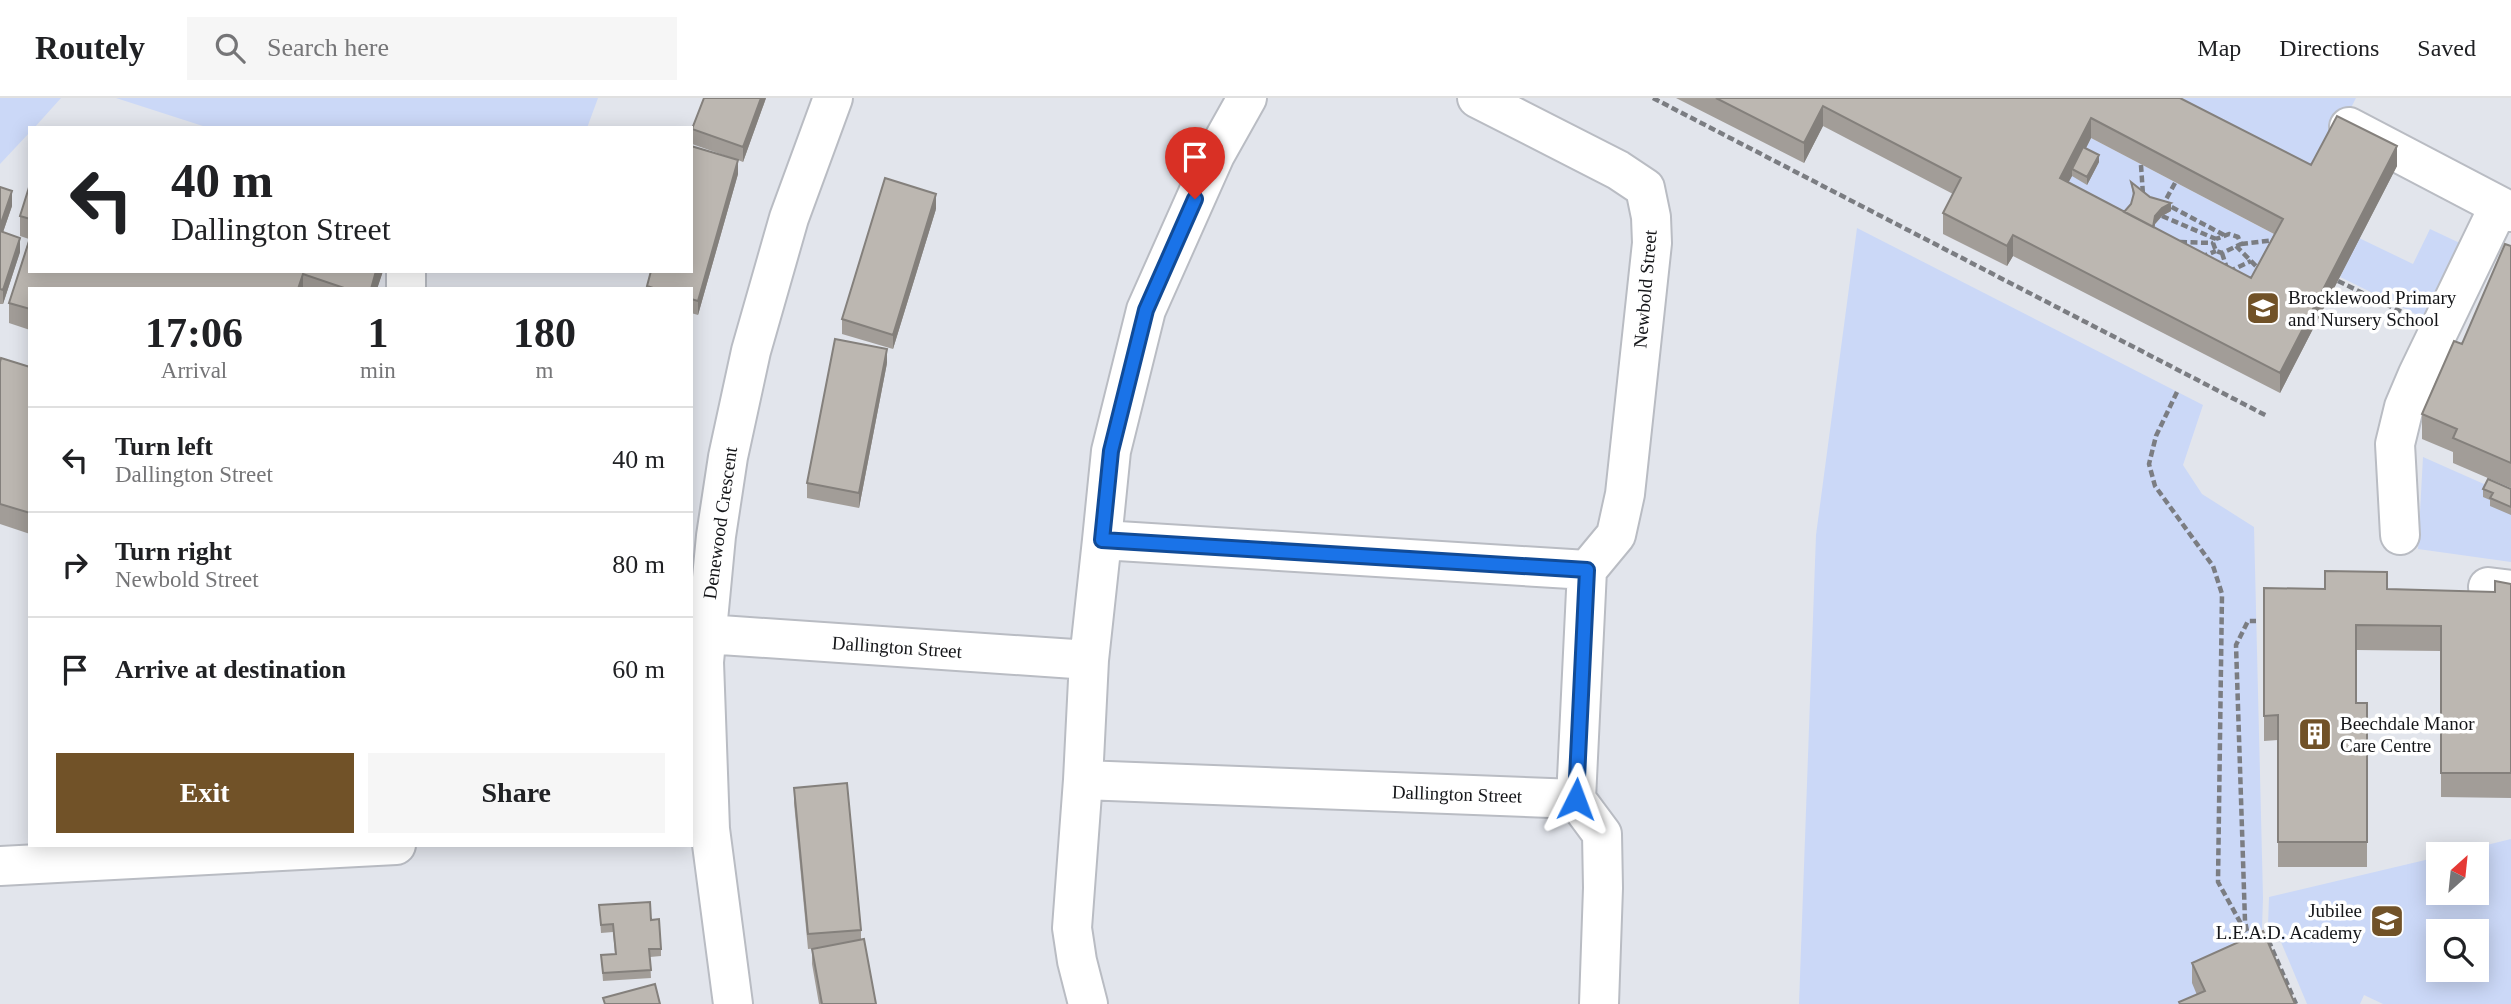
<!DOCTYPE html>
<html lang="en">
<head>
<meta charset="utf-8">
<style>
	:root { --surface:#fff; --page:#f6f6f6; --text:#202124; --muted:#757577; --line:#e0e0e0; --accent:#715228 }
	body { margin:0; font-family:"Times New Roman",serif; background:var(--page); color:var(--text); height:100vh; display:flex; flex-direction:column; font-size:26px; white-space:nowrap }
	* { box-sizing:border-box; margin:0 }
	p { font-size:23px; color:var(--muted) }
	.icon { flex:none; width:38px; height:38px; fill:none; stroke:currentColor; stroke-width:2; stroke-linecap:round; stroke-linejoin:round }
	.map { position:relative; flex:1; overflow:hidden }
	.sheet { position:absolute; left:28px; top:189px; width:665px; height:560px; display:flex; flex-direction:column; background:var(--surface); border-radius:0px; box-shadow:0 4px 18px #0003 }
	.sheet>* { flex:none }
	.banner { position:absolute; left:28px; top:28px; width:665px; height:147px; border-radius:0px; box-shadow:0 4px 18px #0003; background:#fff; color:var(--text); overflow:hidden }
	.needle { width:46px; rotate:27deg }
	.fabs { position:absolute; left:2426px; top:744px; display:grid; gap:14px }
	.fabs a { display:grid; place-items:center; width:63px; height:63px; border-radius:0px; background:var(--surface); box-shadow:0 4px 18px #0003; font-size:35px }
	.pin { position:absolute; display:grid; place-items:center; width:60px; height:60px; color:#fff; margin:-72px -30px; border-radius:50% 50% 50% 0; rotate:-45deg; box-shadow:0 0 7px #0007 }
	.pin .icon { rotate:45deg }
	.me { position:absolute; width:77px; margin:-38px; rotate:3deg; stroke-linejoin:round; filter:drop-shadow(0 0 5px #0008) }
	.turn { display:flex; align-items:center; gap:24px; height:147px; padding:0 28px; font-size:32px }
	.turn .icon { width:91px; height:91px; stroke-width:2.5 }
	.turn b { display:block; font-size:49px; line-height:60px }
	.eta { display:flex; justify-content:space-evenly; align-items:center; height:119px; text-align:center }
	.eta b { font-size:42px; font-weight:600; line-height:49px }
	.button { display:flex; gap:14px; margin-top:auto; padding:14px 28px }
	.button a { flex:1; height:80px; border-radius:0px; background:var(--accent); color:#fff; font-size:28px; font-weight:600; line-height:80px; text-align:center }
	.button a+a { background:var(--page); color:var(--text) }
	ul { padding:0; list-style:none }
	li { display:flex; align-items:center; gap:21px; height:105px; padding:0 28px; border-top:2px solid var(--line) }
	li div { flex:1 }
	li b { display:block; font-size:26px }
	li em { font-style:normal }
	header { display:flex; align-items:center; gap:42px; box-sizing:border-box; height:98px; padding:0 35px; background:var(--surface); border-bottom:2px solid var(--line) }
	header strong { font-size:33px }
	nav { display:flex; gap:38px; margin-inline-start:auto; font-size:24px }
	.search { width:490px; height:63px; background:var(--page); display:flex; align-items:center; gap:18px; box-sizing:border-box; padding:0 24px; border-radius:0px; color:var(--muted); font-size:26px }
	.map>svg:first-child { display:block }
	.green { fill:#cbd8f7; fill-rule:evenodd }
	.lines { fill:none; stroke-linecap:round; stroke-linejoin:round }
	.minor-casing { stroke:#b9bcc3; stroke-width:42 }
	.path { stroke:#7b7d82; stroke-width:4.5; stroke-dasharray:7 3.5; stroke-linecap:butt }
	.minor { stroke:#fff; stroke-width:38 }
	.wall { fill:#a29d98; fill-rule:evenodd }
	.shaded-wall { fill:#84807c }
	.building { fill:#bcb7b1; stroke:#84807c; stroke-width:2; fill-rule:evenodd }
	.route-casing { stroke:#114b97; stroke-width:18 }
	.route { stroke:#1a73e8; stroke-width:12 }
	.labels { text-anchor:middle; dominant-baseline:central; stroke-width:7; stroke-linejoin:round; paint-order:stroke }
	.street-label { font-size:19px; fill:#151619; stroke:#fff }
	.poi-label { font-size:19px; fill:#151619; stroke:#fff; text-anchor:start }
</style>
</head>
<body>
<header>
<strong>Routely</strong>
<div class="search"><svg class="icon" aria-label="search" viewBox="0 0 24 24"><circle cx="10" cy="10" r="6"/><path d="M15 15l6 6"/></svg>Search here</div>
<nav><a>Map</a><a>Directions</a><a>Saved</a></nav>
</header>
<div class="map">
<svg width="2511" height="906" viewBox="0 0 2511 906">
	<rect width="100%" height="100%" fill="#e2e5ec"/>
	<path class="green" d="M0 0H61L34 30H30V34L0 66Z
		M116 0H598L587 30H209Z
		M2164 0H2356L2311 88Z
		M2091 40 2283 141 2251 200 2060 100Z
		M1857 130 2203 307 2183 367 2202 396 2254 429 2263 800 2262 830 2255 852 2202 906H1799L1816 437Z
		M2430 131 2464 147 2428 222 2340 179 2359 140 2413 166Z
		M2423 359 2511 398V464L2418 451Z
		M2511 741V906H2383L2364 897 2360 906H2307L2276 832 2268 828 2269 799 2438 759V794H2476V756H2450ZM2476 833V872H2438V833Z"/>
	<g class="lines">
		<g class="minor-casing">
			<path id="minor" d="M1477 0 1618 72 1645 90 1651 119 1652 145 1625 396 1616 437 1587 472
				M2349 29 2511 114
				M406 191V173
				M2400 437 2395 346 2404 309 2418 276 2499 108
				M1102 442 1111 353 1146 212 1215 57 1247 0
				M2488 489 2511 492
				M706 536 1089 562 1102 442 1587 472 1576 701 1083 682 1089 562
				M1083 682 1072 830 1077 863 1088 906
				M1576 701 1602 736 1603 790 1599 906
				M0 768 396 747
				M733 906 710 731 704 564 716 438 728 359 751 253 789 120 833 0"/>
		</g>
		<path class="path" d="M1653 0 2267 318
			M2141 67 2143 97
			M2175 85 2164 105 2224 137
			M2162 118 2216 141 2213 145 2216 153 2222 155 2241 146 2238 139 2229 136 2216 141
			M2180 144 2213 145
			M2241 146 2275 142
			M2236 148 2260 172
			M2222 155 2228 174 2251 163
			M2201 159 2216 153
			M2338 183 2404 215
			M2177 294 2156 338 2149 366 2155 388 2213 468 2222 496 2218 784 2250 842
			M2247 833 2245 823 2236 547 2248 523H2256
			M2266 847 2270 846 2296 906"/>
		<use href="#minor" class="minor"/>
	</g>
	<path class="wall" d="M766 0 743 64 738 62V76L698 217 691 215V191H647V188L729 59 692 46V31Z
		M1676 0H2180L2311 67 2397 68 2280 295 2013 158 2007 168 1943 136V115L1953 96 1823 28 1804 65ZM2091 40 2274 136 2251 180 2154 129 2155 126 2162 118 2171 113 2150 99 2131 84 2133 98 2131 106 2124 114 2068 85 2072 78 2087 87 2099 64 2086 50Z
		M30 86V173H383L377 191H30V232L9 225V205L29 141 20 138V118Z
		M0 89 12 108 3 134 20 154 3 206H0Z
		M936 111 893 251 842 236V221Z
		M2511 148V390L2453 365V354L2422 341V316L2462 246Z
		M0 264 30 269V436L0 426Z
		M887 265 859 410 807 400V385Z
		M2483 391H2511V417L2490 408V402L2483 399Z
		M2511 486V700L2441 699V553L2356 552V605H2367V769H2278V642L2264 643V490L2387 491 2495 494Z
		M794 690 861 832V842L876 906H819L812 866V851L818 850 808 851 794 705Z
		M599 807 651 822 661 851V858L650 859 651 880 603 883 601 857 615 856 613 834 601 835Z
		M2192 865 2295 906H2179V904L2197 897 2192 885Z"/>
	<path class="shaded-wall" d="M761 0H766L743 64V49Z
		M1823 8V28L1804 65V45Z
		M2091 20V40L2075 72 2072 71V78L2060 100V80Z
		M2397 48V68L2280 295V275Z
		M2099 57V64L2087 87V79Z
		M738 62V76L698 217V203Z
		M12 93V108L0 143V128Z
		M936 96V111L893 251V237Z
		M2171 105V113L2162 118 2155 126 2152 145 2155 118 2162 110Z
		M2013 137V158L2007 168V148Z
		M20 140V154L3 206V192Z
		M376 173H383L377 191H371Z
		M303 176V191H298Z
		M887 251V265L859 410V395Z"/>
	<path class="building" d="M704 0H761L743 49 692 31Z
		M1716 0H2180L2311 67 2337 18 2397 48 2280 275 2013 137 2007 148 1943 115 1961 80 1823 8 1804 45ZM2091 20 2283 121 2251 180 2060 80Z
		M691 48 738 62 698 203 691 201V191H656L647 188 651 173H691Z
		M2083 49 2099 57 2087 79 2072 71Z
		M885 80 936 96 893 237 842 221Z
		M2131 84 2150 99 2171 105 2162 110 2155 118 2153 129 2124 114 2131 106 2134 95Z
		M30 86V121L20 118Z
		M0 89 12 93 0 128Z
		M0 133 20 140 3 192 0 191Z
		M30 140V173H376L371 191H347L303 176 298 191H30V211L9 205Z
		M2505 146 2511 148V365L2453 340 2457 331 2422 316 2454 243 2462 246Z
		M835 241 887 251 859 395 807 385Z
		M1 260 30 269V415L0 406V264Z
		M2488 381 2511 391V409L2490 400 2493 395 2483 391Z
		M2325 473 2387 474V491L2495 494V483L2511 486V675H2441V528L2356 527V605H2367V744H2278V617L2264 618V490L2325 491Z
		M847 685 861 832 808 836 794 690Z
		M650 804 651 822 659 821 661 851H649L651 872 603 875 601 857 616 856 613 826 601 827 599 807Z
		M2263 833 2295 906H2180L2179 904 2205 893 2192 865Z
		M864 841 876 906H822L812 851Z
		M655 886 660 906H605L603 900Z"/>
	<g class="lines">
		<g class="route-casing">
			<path id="route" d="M1195 101 1146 212 1111 353 1102 442 1587 472 1576 701"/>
		</g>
		<use href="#route" class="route"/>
	</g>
	<defs>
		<g id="school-square" transform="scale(1.75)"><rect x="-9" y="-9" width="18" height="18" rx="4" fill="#715228" stroke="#fff"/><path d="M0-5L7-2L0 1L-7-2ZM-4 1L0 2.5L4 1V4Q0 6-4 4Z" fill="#fff"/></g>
		<g id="building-square" transform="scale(1.75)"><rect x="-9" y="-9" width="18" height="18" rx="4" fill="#715228" stroke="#fff"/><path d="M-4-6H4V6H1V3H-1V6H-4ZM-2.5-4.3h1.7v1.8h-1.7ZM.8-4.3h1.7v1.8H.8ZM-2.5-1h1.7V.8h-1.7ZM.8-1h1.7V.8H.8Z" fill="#fff"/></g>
	</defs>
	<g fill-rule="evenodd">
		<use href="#school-square" x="2263" y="210"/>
		<use href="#building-square" x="2315" y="636"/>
		<use href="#school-square" x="2387" y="823"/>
	</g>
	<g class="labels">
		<g class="street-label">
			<text transform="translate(1645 191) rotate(-85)">Newbold Street</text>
			<text transform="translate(720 425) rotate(-82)">Denewood Crescent</text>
			<text transform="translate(897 549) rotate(4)">Dallington Street</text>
			<text transform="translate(1457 696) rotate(2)">Dallington Street</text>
		</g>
		<g class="poi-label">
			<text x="2288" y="199">Brocklewood Primary<tspan x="2288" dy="22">and Nursery School</tspan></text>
			<text x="2340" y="625">Beechdale Manor<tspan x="2340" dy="22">Care Centre</tspan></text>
			<text x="2362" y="812" text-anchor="end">Jubilee<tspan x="2362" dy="22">L.E.A.D. Academy</tspan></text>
		</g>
	</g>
</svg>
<div class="fabs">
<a><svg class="needle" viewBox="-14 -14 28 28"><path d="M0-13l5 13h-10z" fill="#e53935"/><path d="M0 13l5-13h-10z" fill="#757577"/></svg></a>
<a><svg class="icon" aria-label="search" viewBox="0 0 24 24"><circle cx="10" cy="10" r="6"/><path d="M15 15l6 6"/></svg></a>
</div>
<div class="pin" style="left:1195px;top:101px;background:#d93025"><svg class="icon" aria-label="arrive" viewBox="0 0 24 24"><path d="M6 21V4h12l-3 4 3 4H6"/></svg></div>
<svg class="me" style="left:1576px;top:701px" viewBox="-20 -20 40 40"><path d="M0-17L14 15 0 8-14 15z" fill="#1a73e8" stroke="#fff" stroke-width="4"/></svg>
<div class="banner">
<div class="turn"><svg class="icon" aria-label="left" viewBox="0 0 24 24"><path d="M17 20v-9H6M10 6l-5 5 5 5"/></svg><div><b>40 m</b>Dallington Street</div></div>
</div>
<section class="sheet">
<div class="eta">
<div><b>17:06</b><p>Arrival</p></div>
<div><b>1</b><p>min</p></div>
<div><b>180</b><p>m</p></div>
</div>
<ul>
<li><svg class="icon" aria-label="left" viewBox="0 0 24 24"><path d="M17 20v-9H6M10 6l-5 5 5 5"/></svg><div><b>Turn left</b><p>Dallington Street</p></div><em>40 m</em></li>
<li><svg class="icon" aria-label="right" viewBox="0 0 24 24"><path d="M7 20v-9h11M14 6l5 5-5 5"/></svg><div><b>Turn right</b><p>Newbold Street</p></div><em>80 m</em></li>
<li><svg class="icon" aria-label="arrive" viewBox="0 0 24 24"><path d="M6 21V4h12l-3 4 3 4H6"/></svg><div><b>Arrive at destination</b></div><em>60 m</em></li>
</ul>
<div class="button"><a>Exit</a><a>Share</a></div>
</section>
</div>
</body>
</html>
